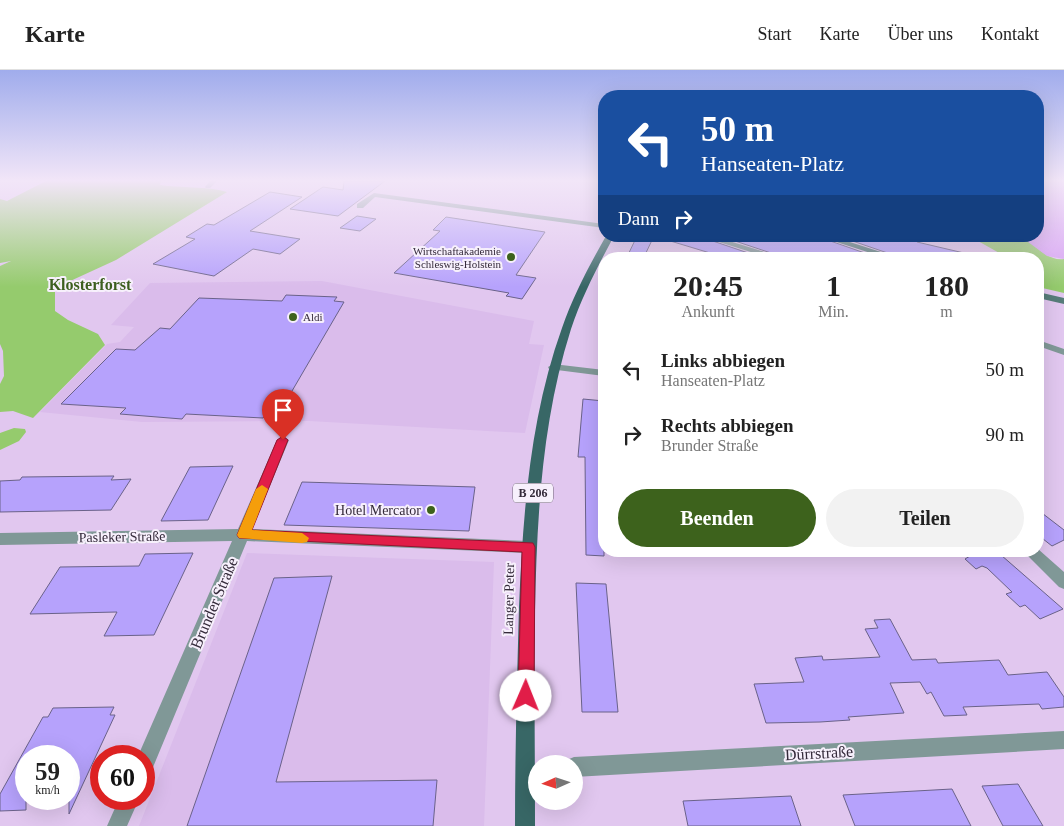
<!DOCTYPE html>
<html lang="de">
<head>
<meta charset="utf-8">
<style>
	:root { --surface:#fff; --page:#f2f2f2; --text:#222; --muted:#767676; --line:#e0e0e0; --accent:#3d621c }
	body { margin:0; font-family:Georgia,serif; background:var(--page); color:var(--text); height:100vh; display:flex; flex-direction:column; font-size:19px; white-space:nowrap }
	* { box-sizing:border-box; margin:0 }
	p { font-size:16px; color:var(--muted) }
	.icon { flex:none; width:28px; height:28px; fill:none; stroke:currentColor; stroke-width:2; stroke-linecap:round; stroke-linejoin:round }
	.map { position:relative; flex:1; overflow:hidden }
	.drawer { position:absolute; left:598px; top:182px; width:446px; height:305px; display:flex; flex-direction:column; background:var(--surface); border-radius:20px; box-shadow:0 5px 20px #0002 }
	.drawer>* { flex:none }
	.guide { position:absolute; left:598px; top:20px; width:446px; height:152px; border-radius:20px; box-shadow:0 5px 20px #0002; background:#1a4fa0; color:#fff; overflow:hidden }
	.needle { width:32px; rotate:267deg }
	.controls { position:absolute; left:528px; top:685px; display:grid; gap:10px }
	.controls a { display:grid; place-items:center; width:55px; height:55px; border-radius:50%; background:var(--surface); box-shadow:0 5px 20px #0002; font-size:25px }
	.speed { position:absolute; left:15px; top:675px; display:flex; gap:10px; font-size:25px; font-weight:700; text-align:center }
	.speed>* { display:grid; place-content:center; width:65px; height:65px; border-radius:50%; background:var(--surface); box-shadow:0 5px 20px #0002; line-height:1 }
	.speed small { font-size:12px; font-weight:400 }
	.speed .limit { border:8px solid #d22; background:#fff; color:#111 }
	.pin { position:absolute; display:grid; place-items:center; width:42px; height:42px; color:#fff; margin:-51px -21px; border-radius:50% 50% 50% 0; rotate:-45deg; box-shadow:0 0 5px #0007 }
	.pin .icon { rotate:45deg }
	.me { position:absolute; width:55px; margin:-28px; rotate:1deg; stroke-linejoin:round; filter:drop-shadow(0 0 4px #0008) }
	.turn { display:flex; align-items:center; gap:18px; height:105px; padding:0 20px; font-size:22px }
	.turn .icon { width:65px; height:65px; stroke-width:2.5 }
	.turn b { display:block; font-size:35px; line-height:42px }
	.then { display:flex; align-items:center; height:48px; padding:0 20px; background:#0003; gap:10px; font-size:19px }
	.eta { display:flex; justify-content:space-evenly; align-items:center; height:85px; text-align:center }
	.eta b { font-size:30px; font-weight:700; line-height:35px }
	.button { display:flex; gap:10px; margin-top:auto; padding:10px 20px }
	.button a { flex:1; height:58px; border-radius:30px; background:var(--accent); color:#fff; font-size:20px; font-weight:700; line-height:58px; text-align:center }
	.button a+a { background:var(--page); color:var(--text) }
	ul { padding:0; list-style:none }
	li { display:flex; align-items:center; gap:15px; height:65px; padding:0 20px }
	li div { flex:1 }
	li b { display:block; font-size:19px }
	li em { font-style:normal }
	header { display:flex; align-items:center; gap:30px; box-sizing:border-box; height:70px; padding:0 25px; background:var(--surface); border-bottom:1px solid var(--line) }
	header strong { font-size:24px }
	nav { display:flex; gap:28px; margin-inline-start:auto; font-size:18px }
	.map>svg:first-child { display:block }
	.built { fill:#dabceb }
	.green { fill:#95cb6d }
	.water { fill:#d59ff2 }
	.building { fill:#b6a2fc; stroke:#6a6289 }
	.lines { fill:none; stroke-linecap:round; stroke-linejoin:round }
	.street { fill:#809897; fill-rule:evenodd }
	.secondary { fill:#577c7a; fill-rule:evenodd }
	.primary { fill:#386766; fill-rule:evenodd }
	.route { fill:#e11d48; stroke:#92132f }
	.slow { fill:#f59e0b }
	.poi-dot { fill:#3d621c; stroke:#f7f0fc; stroke-width:2 }
	.labels { text-anchor:middle; dominant-baseline:central; stroke-width:4; stroke-linejoin:round; paint-order:stroke }
	.far-poi-label { font-size:11px; fill:#342a3a; stroke:#f7f0fc; text-anchor:end }
	.shield { fill:#f7f0fc; stroke:#6e6574; stroke-width:1 }
	.shield-label { font-size:12px; font-weight:bold; fill:#342a3a }
	.poi-label { font-size:14px; fill:#342a3a; stroke:#f7f0fc; text-anchor:end }
	.street-label { font-size:14px; fill:#342a3a; stroke:#f7f0fc }
	.far-district-label { font-size:16px; font-weight:bold; fill:#3c5f1f; stroke:#f7f0fc }
	.near-street-label { font-size:16px; fill:#342a3a; stroke:#f7f0fc }
</style>
</head>
<body>
<header>
<strong>Karte</strong>
<nav><a>Start</a><a>Karte</a><a>Über uns</a><a>Kontakt</a></nav>
</header>
<div class="map">
<svg width="1064" height="756" viewBox="0 0 1064 756">
	<rect width="100%" height="100%" fill="#e1c7ef"/>
	<path class="built" d="M322 211 534 251 529 274 544 275 525 363 309 351 142 352 40 342 107 274 120 272 134 257 111 255 150 213Z
		M247 483 494 492 484 756H139Z"/>
	<path class="green" d="M46 111H161L160 115C182 118 206 116 227 122L116 190 55 218V241L68 250 98 264 105 275 33 348 13 341 0 342V314L4 306 3 281 0 274V196L11 191 0 193V129L7 131Z
		M969 166C978 166 1014 164 1020 166 1034 172 1047 192 1064 189V223L1038 217V189H1010Z
		M14 358 25 359 26 362 19 371 0 380V363Z"/>
	<path class="water" d="M1038 111H1064V189L1047 186 1020 166H1038Z"/>
	<path class="building" d="M344 111H385L338 146 290 139 323 117 343 120Z
		M270 122 302 127 250 161 300 169 280 184 253 179 214 206 153 194 195 169 186 167 207 154 214 155Z
		M357 146 376 149 360 161 340 158Z
		M446 147 545 162 516 205 536 208 522 229 506 226 509 223 394 203 440 161 433 160Z
		M637 166H654L643 189H626Z
		M668 166H698L766 189H730L667 170Z
		M720 166H816L882 189H789Z
		M838 166H885L901 170 904 166H920L917 172 964 183 963 189H905Z
		M286 225 337 227 334 231 344 232 285 333H281L274 343H267L263 348 186 344 182 349 120 344 126 338 61 334 116 279 135 280 160 258 170 259 199 228 282 231Z
		M583 329 604 331V486L586 485 585 387H578Z
		M233 396 208 450 161 451 190 397Z
		M114 406 111 410 131 409 111 440 0 442V411L20 410 22 407Z
		M302 412 475 417 469 461 284 455Z
		M1038 440 1064 460V470L1052 476 1038 465Z
		M964 481H1008L1001 485 1063 539 1040 549 1025 535 1020 537 1006 524 1012 522 987 498 982 496 976 499 965 489 970 486Z
		M193 483 154 565 104 566 117 542 30 544 60 497 139 496 145 484Z
		M332 506 276 712 437 710 433 756H187L274 508Z
		M576 513 606 514 618 642H582Z
		M890 549 912 590 936 589 938 593 999 590 1008 605 1047 602 1064 627V637L1042 639 1039 634 963 637 967 645 944 646 931 622 927 624 920 612 890 613 904 643 848 647 850 650 820 652 766 653 754 614 804 612 795 588 822 586 823 590 880 587 865 559 878 558 874 550Z
		M114 637 110 645H115L69 744V686H26V740L0 741V724L43 647H48L53 638Z
		M1018 714 1043 756H1003L982 716Z
		M952 719 971 756H855L843 725Z
		M791 726 801 756H688L683 731Z"/>
	<g class="lines">
		<path class="street" d="M210 111H217L210 118H206L205 117Z
			M374 123 604 154V158L375 127 363 138H357V134Z
			M700 166H713L787 189H773Z
			M1038 270 1064 279V285L1038 276Z
			M553 294 604 300V306L549 299 548 297Z
			M283 366 289 370 252 459 528 471 533 473 535 477 533 481 528 483 247 471 151 702 144 705V686H138L232 471 0 475V463L238 459 277 370Z
			M1038 479 1064 502V519L1059 517 1023 481H1038Z
			M1064 661V679L574 707V694H566L567 690 574 687Z
			M119 729H139L127 756H107Z"/>
		<path class="secondary" d="M818 166H831L903 189H889Z
			M1038 222 1064 228V234L1038 228Z"/>
		<path class="primary" d="M606 166H614C598 196 582 226 571 259 542 350 537 445 535 540 534 612 535 684 535 756H515C515 683 517 610 519 537 523 443 530 347 562 258 573 226 589 196 606 166Z"/>
	</g>
	<linearGradient id="sky" x2="0" y2="1"><stop stop-color="#a0acec"/><stop offset="0.51" stop-color="#f2e6f8"/><stop offset="1" stop-color="#f2e6f8" stop-opacity="0"/></linearGradient>
	<rect width="1064" height="217" fill="url(#sky)"/>
	<path class="route" d="M283 366 288 370 252 460 533 473 535 477 534 626 531 632 526 635 520 632 518 626 522 482 239 468 237 465 277 370Z"/>
	<path class="slow" d="M262 415 268 419 252 460 302 463 309 468 307 472 302 473 239 468 237 465 256 419Z"/>
	<g class="poi-dot">
		<circle cx="511" cy="187" r="5"/>
		<circle cx="293" cy="247" r="5"/>
		<circle cx="431" cy="440" r="5"/>
	</g>
	<g class="labels">
		<g class="far-poi-label">
			<text x="501" y="181">Wirtschaftakademie<tspan x="501" dy="13">Schleswig-Holstein</tspan></text>
			<text x="303" y="247" text-anchor="start">Aldi</text>
		</g>
		<rect class="shield" x="513" y="413.5" width="40" height="19" rx="4"/>
		<g class="shield-label">
			<text x="533" y="423">B 206</text>
		</g>
		<g class="poi-label">
			<text x="421" y="440">Hotel Mercator</text>
		</g>
		<g class="street-label">
			<text transform="translate(122 467) rotate(-1)">Pasleker Straße</text>
			<text transform="translate(509 529) rotate(-89)">Langer Peter</text>
		</g>
		<g class="far-district-label">
			<text x="90" y="214">Klosterforst</text>
		</g>
		<g class="near-street-label">
			<text transform="translate(214 533) rotate(-67)">Brunder Straße</text>
			<text transform="translate(819 683) rotate(-3)">Dürrstraße</text>
		</g>
	</g>
</svg>
<div class="controls">
<a><svg class="needle" viewBox="-14 -14 28 28"><path d="M0-13l5 13h-10z" fill="#e53935"/><path d="M0 13l5-13h-10z" fill="#767676"/></svg></a>
</div>
<div class="speed"><div>59<small>km/h</small></div><div class="limit">60</div></div>
<div class="pin" style="left:283px;top:370px;background:#d93025"><svg class="icon" aria-label="arrive" viewBox="0 0 24 24"><path d="M6 21V4h12l-3 4 3 4H6"/></svg></div>
<svg class="me" style="left:526px;top:626px" viewBox="-20 -20 40 40"><circle r="19" fill="#fff"/><path d="M0-13L10 11 0 6-10 11z" fill="#e11d48"/></svg>
<div class="guide">
<div class="turn"><svg class="icon" aria-label="left" viewBox="0 0 24 24"><path d="M17 20v-9H6M10 6l-5 5 5 5"/></svg><div><b>50 m</b>Hanseaten-Platz</div></div>
<div class="then">Dann<svg class="icon" aria-label="right" viewBox="0 0 24 24"><path d="M7 20v-9h11M14 6l5 5-5 5"/></svg></div>
</div>
<section class="drawer">
<div class="eta">
<div><b>20:45</b><p>Ankunft</p></div>
<div><b>1</b><p>Min.</p></div>
<div><b>180</b><p>m</p></div>
</div>
<ul>
<li><svg class="icon" aria-label="left" viewBox="0 0 24 24"><path d="M17 20v-9H6M10 6l-5 5 5 5"/></svg><div><b>Links abbiegen</b><p>Hanseaten-Platz</p></div><em>50 m</em></li>
<li><svg class="icon" aria-label="right" viewBox="0 0 24 24"><path d="M7 20v-9h11M14 6l5 5-5 5"/></svg><div><b>Rechts abbiegen</b><p>Brunder Straße</p></div><em>90 m</em></li>
</ul>
<div class="button"><a>Beenden</a><a>Teilen</a></div>
</section>
</div>
</body>
</html>
